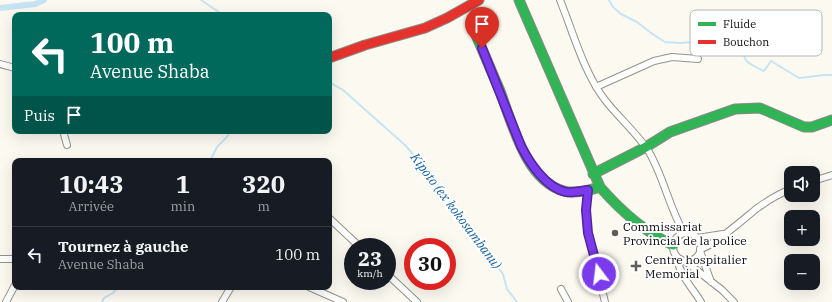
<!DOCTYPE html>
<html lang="fr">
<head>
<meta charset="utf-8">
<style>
	:root { --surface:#171b24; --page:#20242c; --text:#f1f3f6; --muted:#9ea1a6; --line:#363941 }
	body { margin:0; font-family:"IBM Plex Serif",serif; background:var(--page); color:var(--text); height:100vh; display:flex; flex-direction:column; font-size:15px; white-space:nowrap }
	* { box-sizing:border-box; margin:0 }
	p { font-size:13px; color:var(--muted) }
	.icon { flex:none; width:22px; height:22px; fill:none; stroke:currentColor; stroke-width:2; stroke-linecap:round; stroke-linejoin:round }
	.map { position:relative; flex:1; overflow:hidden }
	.details { position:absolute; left:12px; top:158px; width:320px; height:132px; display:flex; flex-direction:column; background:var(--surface); border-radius:8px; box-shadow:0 4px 16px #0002 }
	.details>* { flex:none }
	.guide { position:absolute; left:12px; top:12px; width:320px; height:122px; border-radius:8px; box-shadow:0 4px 16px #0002; background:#00695c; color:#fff; overflow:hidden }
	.controls { position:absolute; left:784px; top:166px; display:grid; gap:8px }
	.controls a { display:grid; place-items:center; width:36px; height:36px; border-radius:8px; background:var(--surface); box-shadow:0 4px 16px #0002; font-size:20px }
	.speed { position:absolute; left:344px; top:238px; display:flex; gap:8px; font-size:20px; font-weight:700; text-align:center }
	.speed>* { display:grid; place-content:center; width:52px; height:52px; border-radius:50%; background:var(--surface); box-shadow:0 4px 16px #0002; line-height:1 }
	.speed small { font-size:10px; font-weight:400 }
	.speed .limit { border:6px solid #d22; background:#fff; color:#111 }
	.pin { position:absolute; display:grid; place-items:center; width:34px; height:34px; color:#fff; margin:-41px -17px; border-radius:50% 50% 50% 0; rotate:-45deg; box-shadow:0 0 4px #0007 }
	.pin .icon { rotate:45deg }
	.me { position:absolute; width:44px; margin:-22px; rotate:345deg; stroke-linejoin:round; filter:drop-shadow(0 0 3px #0008) }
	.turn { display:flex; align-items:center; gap:14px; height:84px; padding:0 12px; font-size:18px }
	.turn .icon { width:52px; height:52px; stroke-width:2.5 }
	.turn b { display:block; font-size:28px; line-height:34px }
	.then { display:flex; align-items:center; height:38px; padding:0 12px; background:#0003; gap:8px; font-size:15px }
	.eta { display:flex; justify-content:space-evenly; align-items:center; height:68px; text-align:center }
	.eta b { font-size:24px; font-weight:700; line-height:28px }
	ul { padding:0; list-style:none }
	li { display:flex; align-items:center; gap:12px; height:56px; padding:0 12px; border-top:1px solid var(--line) }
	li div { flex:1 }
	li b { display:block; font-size:15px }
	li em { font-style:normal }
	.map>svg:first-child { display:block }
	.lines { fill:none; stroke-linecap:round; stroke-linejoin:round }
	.stream { stroke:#c6e4f4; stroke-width:2 }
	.canal { stroke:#c6e4f4; stroke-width:6 }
	.street-casing { stroke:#94938f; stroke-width:8 }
	.fast-casing { stroke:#8a8985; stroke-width:11 }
	.jam-casing { stroke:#8a8985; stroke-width:11 }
	.street { stroke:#fefefd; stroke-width:6 }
	.fast { stroke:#30b455; stroke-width:9 }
	.jam { stroke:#e5322d; stroke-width:9 }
	.route-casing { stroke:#51269a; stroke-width:10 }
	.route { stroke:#7c3aed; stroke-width:7 }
	.poi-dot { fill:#605f5c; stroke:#fff; stroke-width:1.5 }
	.labels { text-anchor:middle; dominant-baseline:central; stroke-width:4; stroke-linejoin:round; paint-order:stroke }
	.poi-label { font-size:12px; fill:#0c0c0c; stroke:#fff; text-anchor:start }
	.water-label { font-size:13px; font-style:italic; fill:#15609f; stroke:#fff }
	.key { fill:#fff; stroke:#b6b6b6; stroke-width:1 }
	.key-label { font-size:11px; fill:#0c0c0c }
</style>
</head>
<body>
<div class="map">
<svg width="832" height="302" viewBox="0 0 832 302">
	<rect width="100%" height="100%" fill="#fbf9f0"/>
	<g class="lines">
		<path class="stream" d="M201 0 223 15
			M609 0 613 7 621 14 637 22 651 33 665 42 680 43 709 41 728 32 739 33 746 36C743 60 740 60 764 71L771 61 799 78 824 75H832
			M329 82 343 90 406 146 443 191 464 223 503 274 507 289 517 302
			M210 161 217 147 226 138 231 131
			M102 302 104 298 113 293 118 287"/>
		<path class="canal" d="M0 8 35 4 44 0"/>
		<g class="street-casing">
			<path id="street" d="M560 0C573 32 584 73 605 100 618 117 638 134 649 152 664 178 669 207 684 233
				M0 64 15 68
				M596 87 654 61 672 57 698 59
				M63 131 67 145
				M813 181 832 175
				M588 190 586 210 588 233 605 302
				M329 218 360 247
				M673 247a14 14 0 1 1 28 0a14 14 0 1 1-28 0Z
				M697 238 723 234
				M700 249C711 248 745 218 756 209 767 201 778 194 791 189
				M700 251 711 282
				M677 257C679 275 692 287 701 302
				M0 259H15
				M685 261 722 290 734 302
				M387 274 417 302
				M309 287 343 302
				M561 289 568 302
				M6 302 15 285
				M222 302 231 287"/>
		</g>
		<g class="fast-casing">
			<path id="fast" d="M519 0 600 187C621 211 644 232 673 245
				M476 35C484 54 492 72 500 91 512 123 526 181 564 191 576 194 589 190 600 187
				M593 174 646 147 670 132 735 109 760 108 804 127H812L832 120"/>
		</g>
		<g class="jam-casing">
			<path id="jam" d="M329 58 365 45 425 28 447 18 479 0"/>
		</g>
		<use href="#street" class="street"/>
		<use href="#fast" class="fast"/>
		<use href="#jam" class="jam"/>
	</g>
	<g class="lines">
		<g class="route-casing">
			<path id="route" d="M482 48 521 146C529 162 546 188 566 192 573 193 581 191 588 190L586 210 588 233 599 274"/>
		</g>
		<use href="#route" class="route"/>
	</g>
	<g class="poi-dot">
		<circle cx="615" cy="233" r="4"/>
		<path d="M634 260h4v4h4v4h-4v4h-4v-4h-4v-4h4z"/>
	</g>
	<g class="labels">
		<g class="poi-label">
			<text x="623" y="226">Commissariat<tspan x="623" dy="14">Provincial de la police</tspan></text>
			<text x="645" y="259">Centre hospitalier<tspan x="645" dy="14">Memorial</tspan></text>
		</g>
		<g class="water-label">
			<text transform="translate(456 211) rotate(53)">Kipoto (ex kokosambanu)</text>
		</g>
	</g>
	<rect x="690" y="10" width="132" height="46" rx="6" class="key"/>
	<rect x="698" y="22" width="18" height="4" fill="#30b455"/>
	<rect x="698" y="40" width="18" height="4" fill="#e5322d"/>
	<g class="key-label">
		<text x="723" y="28">Fluide</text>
		<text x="723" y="46">Bouchon</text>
	</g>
</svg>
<div class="controls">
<a><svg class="icon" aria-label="sound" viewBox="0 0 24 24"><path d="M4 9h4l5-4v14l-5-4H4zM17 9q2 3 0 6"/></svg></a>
<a>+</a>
<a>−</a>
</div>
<div class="speed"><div>23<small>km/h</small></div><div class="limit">30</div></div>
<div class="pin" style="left:482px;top:48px;background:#d93025"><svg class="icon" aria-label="arrive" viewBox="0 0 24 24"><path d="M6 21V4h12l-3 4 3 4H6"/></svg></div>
<svg class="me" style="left:599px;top:274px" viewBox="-20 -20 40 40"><circle r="17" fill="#7c3aed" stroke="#fff" stroke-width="3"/><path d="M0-11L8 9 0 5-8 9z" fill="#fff"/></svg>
<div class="guide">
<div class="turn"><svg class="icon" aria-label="left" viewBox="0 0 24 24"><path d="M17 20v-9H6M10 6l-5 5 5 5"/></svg><div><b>100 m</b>Avenue Shaba</div></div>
<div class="then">Puis<svg class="icon" aria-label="arrive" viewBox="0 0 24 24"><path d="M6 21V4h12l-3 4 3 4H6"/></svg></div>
</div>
<section class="details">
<div class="eta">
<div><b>10:43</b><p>Arrivée</p></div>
<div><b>1</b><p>min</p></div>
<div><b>320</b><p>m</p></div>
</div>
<ul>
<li><svg class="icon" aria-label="left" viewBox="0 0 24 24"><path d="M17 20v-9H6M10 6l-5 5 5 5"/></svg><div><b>Tournez à gauche</b><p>Avenue Shaba</p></div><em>100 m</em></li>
</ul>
</section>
</div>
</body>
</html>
